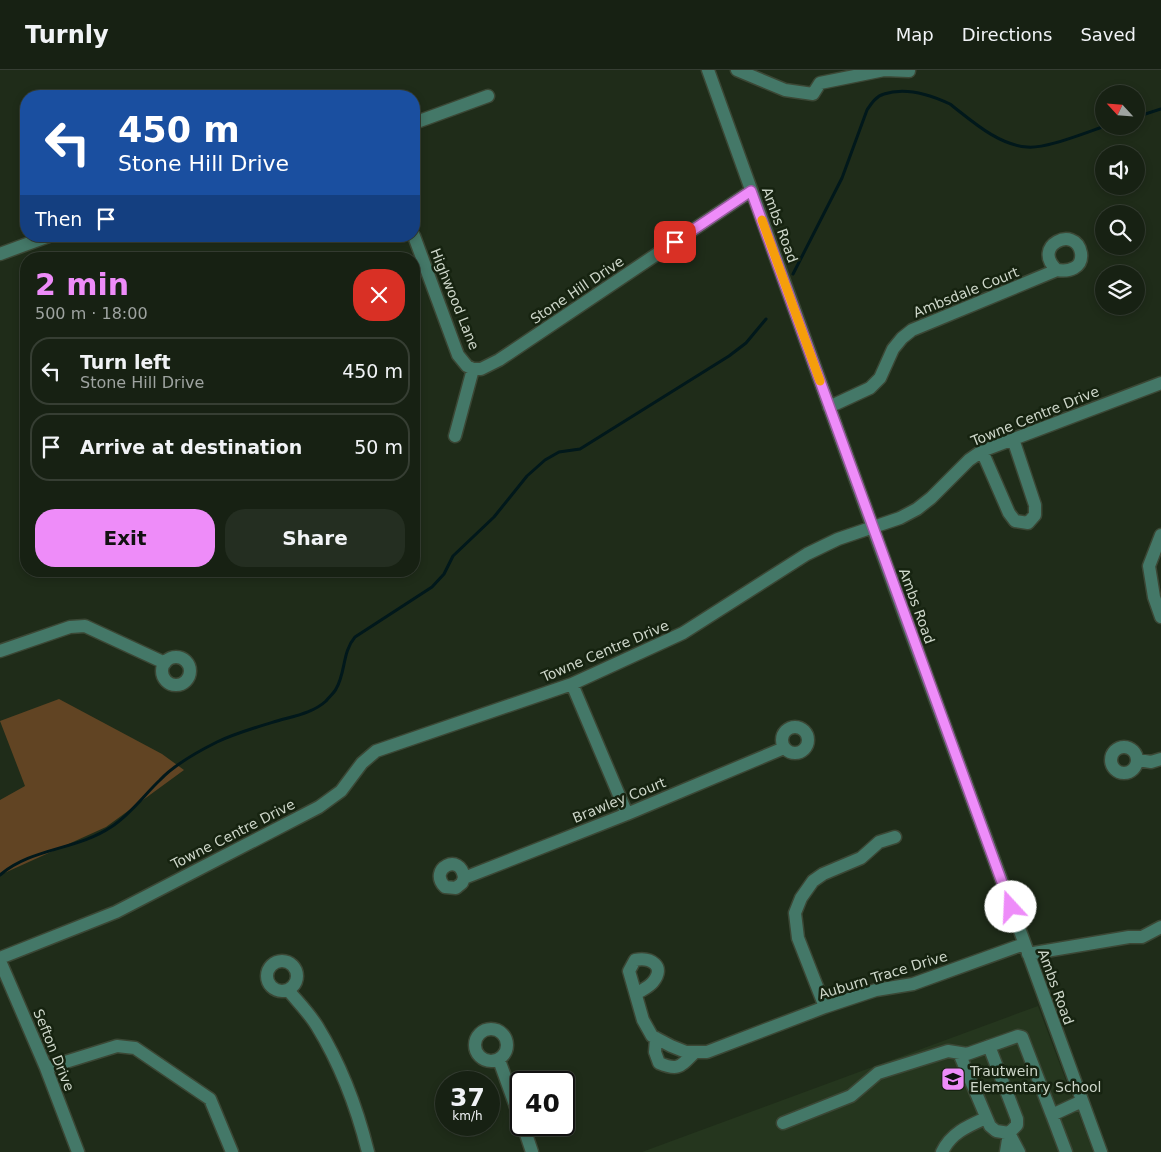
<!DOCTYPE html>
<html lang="en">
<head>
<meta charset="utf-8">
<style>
	:root { --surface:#172113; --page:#242e21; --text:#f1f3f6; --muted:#9ea3a0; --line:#363e33; --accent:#ee8cf9 }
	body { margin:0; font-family:"DejaVu Sans",sans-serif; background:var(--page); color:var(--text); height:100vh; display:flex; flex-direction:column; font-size:19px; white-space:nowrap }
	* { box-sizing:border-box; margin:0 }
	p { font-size:16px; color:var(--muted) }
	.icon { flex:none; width:28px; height:28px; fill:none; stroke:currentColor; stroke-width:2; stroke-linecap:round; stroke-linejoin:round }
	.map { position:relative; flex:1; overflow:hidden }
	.sheet { position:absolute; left:20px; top:182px; width:400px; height:325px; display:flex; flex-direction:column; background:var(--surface); border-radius:20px; box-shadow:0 2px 8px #0003,0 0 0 1px var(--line) }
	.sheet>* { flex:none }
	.banner { position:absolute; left:20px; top:20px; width:400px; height:152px; border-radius:20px; box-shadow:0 2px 8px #0003,0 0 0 1px var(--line); background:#1a4fa0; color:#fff; overflow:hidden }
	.needle { width:32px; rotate:296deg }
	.fabs { position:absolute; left:1095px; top:15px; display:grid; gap:10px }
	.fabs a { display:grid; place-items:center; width:50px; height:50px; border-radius:50%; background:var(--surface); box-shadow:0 2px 8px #0003,0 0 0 1px var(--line); font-size:25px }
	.speed { position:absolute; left:435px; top:1001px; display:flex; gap:10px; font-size:25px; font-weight:700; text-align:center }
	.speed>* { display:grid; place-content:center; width:65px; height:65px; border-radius:50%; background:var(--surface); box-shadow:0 2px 8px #0003,0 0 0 1px var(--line); line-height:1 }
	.speed small { font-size:12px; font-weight:400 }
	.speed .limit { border:2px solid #111; border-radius:8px; background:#fff; color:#111 }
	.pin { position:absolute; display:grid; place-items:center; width:42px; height:42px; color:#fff; margin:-21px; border-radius:10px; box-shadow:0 2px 8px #0006 }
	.me { position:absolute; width:55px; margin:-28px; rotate:340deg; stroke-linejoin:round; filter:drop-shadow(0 0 4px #0008) }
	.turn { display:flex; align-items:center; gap:18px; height:105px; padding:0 15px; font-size:22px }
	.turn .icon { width:65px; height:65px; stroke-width:2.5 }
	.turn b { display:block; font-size:35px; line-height:42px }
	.then { display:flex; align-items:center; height:48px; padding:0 15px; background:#0003; gap:10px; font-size:19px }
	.round { display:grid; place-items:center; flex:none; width:52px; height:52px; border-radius:20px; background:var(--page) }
	.headline { display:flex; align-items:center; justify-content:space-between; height:85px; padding:0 15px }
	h1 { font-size:30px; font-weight:600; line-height:38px; color:var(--accent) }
	.cta { display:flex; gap:10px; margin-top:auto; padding:10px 15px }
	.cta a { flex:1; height:58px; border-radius:20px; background:var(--accent); color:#111; font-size:20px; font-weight:600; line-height:58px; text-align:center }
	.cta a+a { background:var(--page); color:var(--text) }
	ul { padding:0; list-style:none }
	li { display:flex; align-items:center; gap:15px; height:68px; margin:0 10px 8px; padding:0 5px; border:2px solid var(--line); border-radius:20px }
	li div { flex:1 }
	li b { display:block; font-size:19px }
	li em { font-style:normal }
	header { display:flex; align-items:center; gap:30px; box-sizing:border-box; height:70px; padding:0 25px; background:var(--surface); border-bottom:1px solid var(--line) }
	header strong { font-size:24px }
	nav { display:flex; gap:28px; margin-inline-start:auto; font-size:18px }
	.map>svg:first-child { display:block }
	.built { fill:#25361e }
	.green { fill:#614423 }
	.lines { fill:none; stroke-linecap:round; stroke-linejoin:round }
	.stream { stroke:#01181b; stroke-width:3 }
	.minor-casing { stroke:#3b4735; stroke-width:15 }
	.minor { stroke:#447868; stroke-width:12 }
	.route-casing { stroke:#9b5ba2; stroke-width:12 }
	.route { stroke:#ee8cf9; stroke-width:9 }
	.slow { stroke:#f59e0b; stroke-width:9 }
	.labels { text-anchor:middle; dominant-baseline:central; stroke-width:5; stroke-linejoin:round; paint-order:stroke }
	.street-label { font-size:14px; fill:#cdd6c9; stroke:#162310 }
	.poi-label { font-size:14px; fill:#cdd6c9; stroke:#162310; text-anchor:start }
</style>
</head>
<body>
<header>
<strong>Turnly</strong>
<nav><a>Map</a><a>Directions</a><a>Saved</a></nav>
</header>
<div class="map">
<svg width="1161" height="1082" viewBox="0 0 1161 1082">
	<rect width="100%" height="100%" fill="#1f2c19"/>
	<path class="built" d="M1038 936 1093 1082H642Z"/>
	<path class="green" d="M59 629 162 684 184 700 106 757 0 805V730L25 716 0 651Z"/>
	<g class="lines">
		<path class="stream" d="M1136 47 1161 39
			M793 204 842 108 867 40C871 34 876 26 884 24 905 17 931 25 950 34 972 51 998 75 1027 77 1047 79 1086 62 1106 56
			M0 805C31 778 77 780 111 757 130 745 144 725 160 710 173 696 199 681 217 672 236 663 257 657 277 651 294 646 313 643 326 631 329 627 334 623 336 619 346 602 342 582 355 567L432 517 444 504 453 486 494 447 527 406 545 390 559 382 580 379 729 286 746 273 766 249"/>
		<g class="minor-casing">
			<path id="minor" d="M708 0 904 544 1101 1082
				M737 0 785 20 813 24 820 13 884 0 909 1
				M414 53 488 26
				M414 166 458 285 467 296 473 299
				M0 184 49 166
				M829 337 870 318 880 308 893 279 902 268 912 260 1057 200C1069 202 1083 198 1081 183 1076 154 1030 176 1057 200
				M455 366 473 299H481L499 290 751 121
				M982 381 1009 443 1015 451 1028 453 1035 445V435L1013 369
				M1161 465 1149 496 1154 527 1161 547
				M0 581 70 557 85 556 165 593
				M162 601a14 14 0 1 1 28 0a14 14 0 1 1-28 0Z
				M572 614 627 744
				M782 670a13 13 0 1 1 26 0a13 13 0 1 1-26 0Z
				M1111 690a13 13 0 1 1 26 0a13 13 0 1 1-26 0Z
				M1138 690 1151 692 1161 689
				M464 808C461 781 427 799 445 817L456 818 462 813 464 808 627 744 784 678
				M1028 884 1129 867H1142L1161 857
				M0 888 116 842 319 737 341 721 362 693 376 681 572 614 683 563 807 484 838 469 900 448 917 439 931 428 969 390 982 381 1161 313
				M0 891 46 998 78 1082
				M267 906a15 15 0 1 1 30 0a15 15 0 1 1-30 0Z
				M288 920C298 932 309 943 317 956 341 995 357 1038 368 1082
				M636 924C642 920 649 917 653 912 666 896 651 887 635 890L629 901 643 950 652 966 671 976 686 982H707L825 937 876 920 913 914 1024 874
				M825 937 798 868 795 843 801 828 813 811 823 804 861 788 879 772 895 767
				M475 975a16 16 0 1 1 32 0a16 16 0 1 1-32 0Z
				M656 968 655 982 659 993C678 1001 680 997 694 983
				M959 983 990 1056 996 1061 1009 1063 1017 1055V1049L989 976
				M499 990 521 1051
				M46 998 117 976 135 978 210 1029 232 1082
				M783 1053 851 1026 878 1003 948 981 967 984 1018 966 1022 967 1052 1045
				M523 1055 532 1082
				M1009 1063 1019 1082
				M942 1082C951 1063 968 1056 986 1048
				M1006 1082 1009 1063
				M1066 1082 1052 1045 1082 1031"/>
		</g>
		<use href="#minor" class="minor"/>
	</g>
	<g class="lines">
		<g class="route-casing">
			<path id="route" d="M675 172 751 121 1011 837"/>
		</g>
		<use href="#route" class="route"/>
		<path class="slow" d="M762 150 820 311"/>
	</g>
	<defs>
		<g id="school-square" transform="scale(1.25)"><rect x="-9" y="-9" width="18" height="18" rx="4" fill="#ee8cf9" stroke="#162310"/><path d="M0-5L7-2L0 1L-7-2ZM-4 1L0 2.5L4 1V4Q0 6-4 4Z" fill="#111"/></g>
	</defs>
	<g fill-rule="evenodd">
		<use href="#school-square" x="953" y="1009"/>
	</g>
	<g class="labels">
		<g class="street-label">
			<text transform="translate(780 155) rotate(70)">Ambs Road</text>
			<text transform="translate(577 220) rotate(-34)">Stone Hill Drive</text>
			<text transform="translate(966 222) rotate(-22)">Ambsdale Court</text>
			<text transform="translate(455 229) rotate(68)">Highwood Lane</text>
			<text transform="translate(1035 346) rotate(-22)">Towne Centre Drive</text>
			<text transform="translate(917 536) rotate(70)">Ambs Road</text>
			<text transform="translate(605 581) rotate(-23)">Towne Centre Drive</text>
			<text transform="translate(619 730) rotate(-22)">Brawley Court</text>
			<text transform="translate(233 764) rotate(-27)">Towne Centre Drive</text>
			<text transform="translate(883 905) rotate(-17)">Auburn Trace Drive</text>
			<text transform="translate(1056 917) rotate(70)">Ambs Road</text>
			<text transform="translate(54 980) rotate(68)">Sefton Drive</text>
		</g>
		<g class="poi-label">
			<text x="970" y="1001">Trautwein<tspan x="970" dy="16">Elementary School</tspan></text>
		</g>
	</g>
</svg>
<div class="fabs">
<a><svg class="needle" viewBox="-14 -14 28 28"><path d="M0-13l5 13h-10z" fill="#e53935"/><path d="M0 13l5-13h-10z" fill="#9ea3a0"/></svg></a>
<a><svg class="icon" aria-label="sound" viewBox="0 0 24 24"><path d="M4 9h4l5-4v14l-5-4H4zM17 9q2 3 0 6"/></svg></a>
<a><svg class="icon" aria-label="search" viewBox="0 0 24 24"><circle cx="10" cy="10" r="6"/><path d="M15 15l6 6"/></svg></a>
<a><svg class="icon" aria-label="layers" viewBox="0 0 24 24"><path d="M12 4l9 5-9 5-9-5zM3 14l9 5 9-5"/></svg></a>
</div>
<div class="speed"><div>37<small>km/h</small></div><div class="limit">40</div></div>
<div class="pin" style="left:675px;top:172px;background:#d93025"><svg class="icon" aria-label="arrive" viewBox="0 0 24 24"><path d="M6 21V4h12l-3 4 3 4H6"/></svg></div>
<svg class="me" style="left:1011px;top:837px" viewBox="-20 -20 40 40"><circle r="19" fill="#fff"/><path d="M0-13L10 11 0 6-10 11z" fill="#ee8cf9"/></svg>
<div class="banner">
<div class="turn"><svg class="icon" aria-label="left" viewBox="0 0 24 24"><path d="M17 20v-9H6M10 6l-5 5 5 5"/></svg><div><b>450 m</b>Stone Hill Drive</div></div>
<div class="then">Then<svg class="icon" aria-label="arrive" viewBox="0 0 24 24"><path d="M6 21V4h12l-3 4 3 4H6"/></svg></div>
</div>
<section class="sheet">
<div class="headline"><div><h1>2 min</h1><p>500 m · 18:00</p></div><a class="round" style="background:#d93025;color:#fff"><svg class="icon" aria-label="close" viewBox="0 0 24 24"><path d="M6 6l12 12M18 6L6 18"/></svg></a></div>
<ul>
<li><svg class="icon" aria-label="left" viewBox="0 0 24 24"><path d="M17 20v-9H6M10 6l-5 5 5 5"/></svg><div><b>Turn left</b><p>Stone Hill Drive</p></div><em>450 m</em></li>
<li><svg class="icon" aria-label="arrive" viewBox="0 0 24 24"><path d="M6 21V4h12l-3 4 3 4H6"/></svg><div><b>Arrive at destination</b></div><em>50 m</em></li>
</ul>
<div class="cta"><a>Exit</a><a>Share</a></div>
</section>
</div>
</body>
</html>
